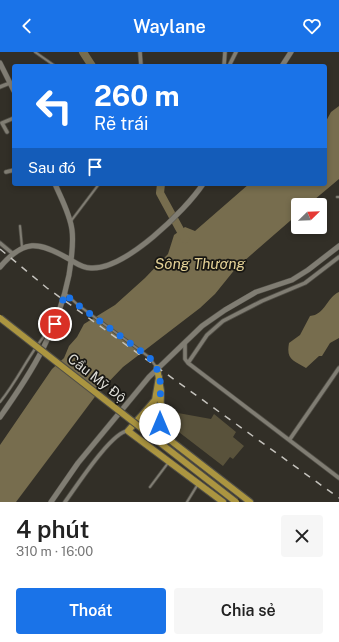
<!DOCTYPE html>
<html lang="vi">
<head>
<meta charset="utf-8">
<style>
	:root { --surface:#fff; --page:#f6f6f6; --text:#222; --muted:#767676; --accent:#1a73e8 }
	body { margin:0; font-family:"Public Sans",sans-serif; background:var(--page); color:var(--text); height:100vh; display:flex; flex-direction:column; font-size:15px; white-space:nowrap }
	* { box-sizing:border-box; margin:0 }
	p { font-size:13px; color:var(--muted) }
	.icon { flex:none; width:22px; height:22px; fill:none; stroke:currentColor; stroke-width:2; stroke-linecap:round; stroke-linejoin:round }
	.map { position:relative; height:450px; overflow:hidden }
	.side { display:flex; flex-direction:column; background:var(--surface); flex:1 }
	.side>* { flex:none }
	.top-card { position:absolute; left:12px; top:12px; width:315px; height:122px; border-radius:4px; box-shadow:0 2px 6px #0003; background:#1a73e8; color:#fff; overflow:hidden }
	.needle { width:26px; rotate:67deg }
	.controls { position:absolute; left:291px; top:146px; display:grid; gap:8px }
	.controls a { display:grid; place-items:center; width:36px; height:36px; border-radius:4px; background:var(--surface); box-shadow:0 2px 6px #0003; font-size:20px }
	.pin { position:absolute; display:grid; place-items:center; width:34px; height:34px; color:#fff; margin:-17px; border:2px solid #fff; border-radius:50%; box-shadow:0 1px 4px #0007 }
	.me { position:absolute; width:44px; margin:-22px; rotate:0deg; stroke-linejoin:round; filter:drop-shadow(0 0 3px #0008) }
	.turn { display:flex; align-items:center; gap:14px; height:84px; padding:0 16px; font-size:18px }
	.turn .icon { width:52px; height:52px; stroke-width:2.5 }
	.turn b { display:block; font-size:28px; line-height:34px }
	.then { display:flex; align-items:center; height:38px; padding:0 16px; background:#0003; gap:8px; font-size:15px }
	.round { display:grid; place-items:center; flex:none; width:42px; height:42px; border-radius:4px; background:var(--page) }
	.overview { display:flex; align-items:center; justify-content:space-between; height:68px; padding:0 16px }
	h1 { font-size:24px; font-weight:600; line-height:30px }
	.cta { display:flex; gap:8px; margin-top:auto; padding:8px 16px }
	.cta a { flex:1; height:46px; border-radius:4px; background:var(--accent); color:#fff; font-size:16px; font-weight:600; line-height:46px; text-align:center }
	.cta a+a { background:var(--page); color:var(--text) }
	header { display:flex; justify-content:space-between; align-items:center; height:52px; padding:0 16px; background:var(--accent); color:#fff; font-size:18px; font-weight:600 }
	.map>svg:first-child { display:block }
	.green { fill:#59523b }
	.water { fill:#776d4e }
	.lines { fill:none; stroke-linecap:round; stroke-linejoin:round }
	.river { stroke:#776d4e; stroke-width:8 }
	.lane-casing { stroke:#504e46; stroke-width:3.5 }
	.street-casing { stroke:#504e46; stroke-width:5 }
	.secondary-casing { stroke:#504e46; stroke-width:6 }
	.primary-casing { stroke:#504e46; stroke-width:8 }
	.lane { stroke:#807d73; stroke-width:2 }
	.street { stroke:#807d73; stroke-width:3.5 }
	.secondary { stroke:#807d73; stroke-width:5 }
	.primary { stroke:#ab9540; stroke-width:6 }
	.rail { stroke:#c4c2bc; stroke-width:1.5; stroke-dasharray:7 7; stroke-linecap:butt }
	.primary-bridge-casing { stroke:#504e46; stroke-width:8; stroke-linecap:butt }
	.primary-bridge { stroke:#ab9540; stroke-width:6 }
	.route { stroke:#1a73e8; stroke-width:7; stroke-dasharray:0 12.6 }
	.labels { text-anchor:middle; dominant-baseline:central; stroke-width:3.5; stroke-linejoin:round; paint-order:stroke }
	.street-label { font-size:14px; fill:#dcdbd5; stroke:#181713 }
	.water-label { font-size:15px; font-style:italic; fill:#e2d096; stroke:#181713 }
</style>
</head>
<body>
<header><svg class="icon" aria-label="back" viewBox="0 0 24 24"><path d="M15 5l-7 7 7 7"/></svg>Waylane<svg class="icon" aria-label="heart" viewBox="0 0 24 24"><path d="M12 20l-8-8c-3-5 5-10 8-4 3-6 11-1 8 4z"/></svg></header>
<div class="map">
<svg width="339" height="450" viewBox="0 0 339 450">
	<rect width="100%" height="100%" fill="#322f27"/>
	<path class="green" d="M167 359 211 367 214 362 236 380 233 385 244 394 233 407 230 405 223 414 171 374 167 366Z"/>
	<path class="water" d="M339 54V127L308 153H298V162L236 216 215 242 200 256 123 315 97 342 16 450H0V393L52 317 64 306 69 294 77 285 84 272 115 253 145 226 168 202 174 183 185 175 195 179 249 132H325V71L331 60Z
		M339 240V286L330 291 322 304H319L306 316C293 308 286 308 289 291L300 283 310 264C325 263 327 245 339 240Z"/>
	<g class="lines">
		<path class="river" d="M83 0 92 14
			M161 132 160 141 185 187"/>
		<g class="lane-casing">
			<path id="lane" d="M35 0 55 14
				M337 145H339
				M71 169 99 132
				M20 174 22 195
				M66 242 78 253 149 305 157 316
				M0 350C19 327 30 299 50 277
				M150 435 168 411
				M187 450 198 432"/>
		</g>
		<g class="street-casing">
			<path id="street" d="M140 0 141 14
				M224 14 225 0
				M229 14 236 0
				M0 35 10 31
				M7 80 2 71 14 66
				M6 120 14 118
				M0 191 12 201
				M185 291V307L188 311 207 283 223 269 262 249 305 231 339 205
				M188 311 339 426
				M290 387 339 316
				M65 450C76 435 112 379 128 379"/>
		</g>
		<g class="secondary-casing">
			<path id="secondary" d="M0 11 14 39
				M282 14 291 0
				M0 215C24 187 38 189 69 207 76 211 82 216 91 216 125 218 185 159 203 132
				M0 365C32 320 58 278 69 223 71 209 74 193 72 178 70 162 61 146 55 132
				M51 450 78 411 149 325 202 274 225 258 256 240 292 228 308 218 339 194"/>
		</g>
		<g class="primary-casing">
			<path id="primary" d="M157 316 161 339 160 375 166 385 250 450
				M159 325 155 348 128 379 223 450
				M141 368C147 362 155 363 159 371"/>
		</g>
		<use href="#lane" class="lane"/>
		<use href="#street" class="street"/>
		<use href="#secondary" class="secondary"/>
		<use href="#primary" class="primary"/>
		<path class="rail" d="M0 197 47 236 339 446"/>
		<g class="primary-bridge-casing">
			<path id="primary-bridge" d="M0 266 236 450"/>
		</g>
		<use href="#primary-bridge" class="primary-bridge"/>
	</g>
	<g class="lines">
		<path class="route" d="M55 272 65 242 78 253 149 305C168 326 157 347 160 372"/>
	</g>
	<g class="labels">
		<g class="street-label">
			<text transform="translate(97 326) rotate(38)">Cầu Mỹ Độ</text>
		</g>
		<g class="water-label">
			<text x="200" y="211">Sông Thương</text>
		</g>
	</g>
</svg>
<div class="controls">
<a><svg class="needle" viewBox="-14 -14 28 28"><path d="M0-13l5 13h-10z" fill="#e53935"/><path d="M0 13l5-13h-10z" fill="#767676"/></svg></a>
</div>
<div class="pin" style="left:55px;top:272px;background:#d93025"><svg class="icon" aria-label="arrive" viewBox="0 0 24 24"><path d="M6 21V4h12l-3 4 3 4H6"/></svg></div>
<svg class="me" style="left:160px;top:372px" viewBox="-20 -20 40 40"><circle r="19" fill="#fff"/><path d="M0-13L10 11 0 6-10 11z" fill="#1a73e8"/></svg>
<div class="top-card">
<div class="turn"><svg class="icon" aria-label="left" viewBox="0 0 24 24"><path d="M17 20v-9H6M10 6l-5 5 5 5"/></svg><div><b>260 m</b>Rẽ trái</div></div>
<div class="then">Sau đó<svg class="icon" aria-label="arrive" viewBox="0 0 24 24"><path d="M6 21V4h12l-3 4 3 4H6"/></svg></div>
</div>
</div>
<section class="side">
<div class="overview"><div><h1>4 phút</h1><p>310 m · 16:00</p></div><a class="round"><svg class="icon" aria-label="close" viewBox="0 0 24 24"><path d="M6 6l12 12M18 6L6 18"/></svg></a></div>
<div class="cta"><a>Thoát</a><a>Chia sẻ</a></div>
</section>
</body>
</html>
